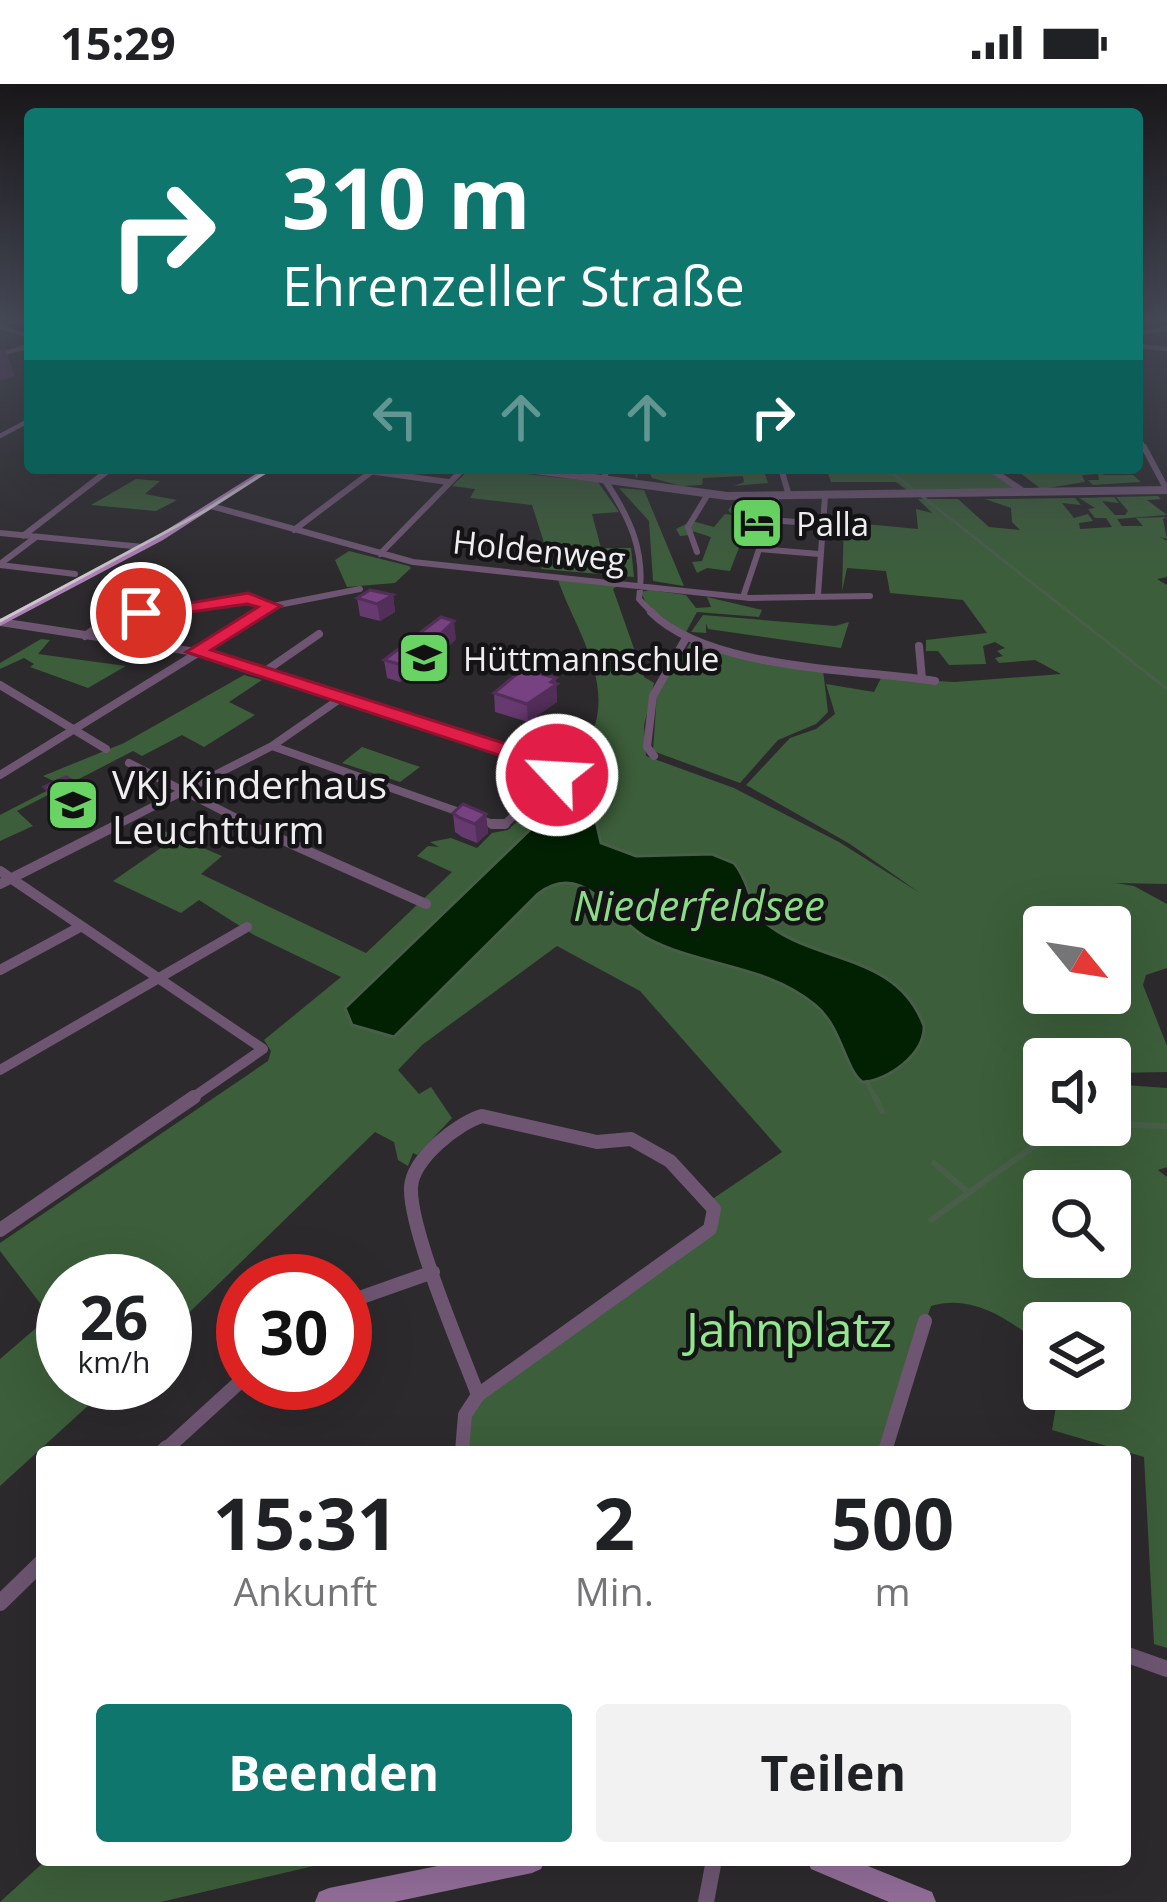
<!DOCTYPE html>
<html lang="de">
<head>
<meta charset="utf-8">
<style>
	:root { --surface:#fff; --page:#f2f2f2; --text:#202124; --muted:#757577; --accent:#0f766e }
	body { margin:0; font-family:"Open Sans",sans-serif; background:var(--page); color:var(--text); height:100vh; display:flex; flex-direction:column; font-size:45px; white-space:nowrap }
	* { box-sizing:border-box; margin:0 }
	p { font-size:39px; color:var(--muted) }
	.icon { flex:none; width:66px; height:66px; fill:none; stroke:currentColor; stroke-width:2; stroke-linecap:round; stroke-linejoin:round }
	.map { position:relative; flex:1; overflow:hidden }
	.sheet { position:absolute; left:36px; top:1362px; width:1095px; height:420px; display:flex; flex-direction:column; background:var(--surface); border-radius:12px; box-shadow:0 12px 48px #0002 }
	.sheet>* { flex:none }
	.banner { position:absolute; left:24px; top:24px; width:1119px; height:366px; border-radius:12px; box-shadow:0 12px 48px #0002; background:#0f766e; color:#fff; overflow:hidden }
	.needle { width:78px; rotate:120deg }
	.buttons { position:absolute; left:1023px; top:822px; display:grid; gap:24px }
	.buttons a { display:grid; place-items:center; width:108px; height:108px; border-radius:12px; background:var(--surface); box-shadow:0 12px 48px #0002; font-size:60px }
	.speed { position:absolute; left:36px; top:1170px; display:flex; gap:24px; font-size:60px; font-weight:700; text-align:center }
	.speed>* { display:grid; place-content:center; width:156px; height:156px; border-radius:50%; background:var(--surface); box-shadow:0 12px 48px #0002; line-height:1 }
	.speed small { font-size:30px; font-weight:400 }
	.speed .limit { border:18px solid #d22; background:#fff; color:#111 }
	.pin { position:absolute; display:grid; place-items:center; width:102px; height:102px; color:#fff; margin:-51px; border:6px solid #fff; border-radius:50%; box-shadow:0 3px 12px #0007 }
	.me { position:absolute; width:132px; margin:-66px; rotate:295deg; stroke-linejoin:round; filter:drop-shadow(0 0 9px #0008) }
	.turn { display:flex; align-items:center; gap:42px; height:252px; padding:0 60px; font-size:54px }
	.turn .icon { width:156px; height:156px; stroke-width:2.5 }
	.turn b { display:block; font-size:84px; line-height:102px }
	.lanes { display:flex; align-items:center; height:114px; padding:0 60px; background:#0003; justify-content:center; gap:60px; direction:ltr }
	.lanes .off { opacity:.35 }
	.eta { display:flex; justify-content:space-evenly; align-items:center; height:204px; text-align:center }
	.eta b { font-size:72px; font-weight:700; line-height:84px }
	.cta { display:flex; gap:24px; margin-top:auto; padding:24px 60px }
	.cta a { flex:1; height:138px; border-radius:12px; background:var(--accent); color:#fff; font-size:48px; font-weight:700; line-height:138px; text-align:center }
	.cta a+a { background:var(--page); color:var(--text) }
	.status { display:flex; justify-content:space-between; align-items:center; height:84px; padding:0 60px; background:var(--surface); direction:ltr }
	.status svg { height:33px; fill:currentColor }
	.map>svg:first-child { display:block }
	.green { fill:#3c5e3a; fill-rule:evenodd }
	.water { fill:#012102; stroke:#485e49; stroke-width:3 }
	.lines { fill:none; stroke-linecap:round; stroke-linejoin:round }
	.stream-far2 { stroke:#485e49; stroke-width:3 }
	.stream-far1 { stroke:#485e49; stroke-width:4.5 }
	.stream { stroke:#485e49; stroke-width:6 }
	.minor-far5 { stroke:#6e5672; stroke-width:4.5 }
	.minor-far4 { stroke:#6e5672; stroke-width:6 }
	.minor-far3 { stroke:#6e5672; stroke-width:8 }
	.minor-far2 { stroke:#6e5672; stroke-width:10 }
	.minor-far1 { stroke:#6e5672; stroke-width:14 }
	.minor { stroke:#6e5672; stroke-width:16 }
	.tertiary { stroke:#6e5672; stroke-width:8 }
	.secondary { fill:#936e9a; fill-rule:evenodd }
	.primary { fill:#b080b8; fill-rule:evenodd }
	.tram { stroke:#cac7ca; stroke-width:3 }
	.wall { fill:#66396f }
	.shaded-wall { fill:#532e5a }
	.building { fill:#774281; stroke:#532e5a; stroke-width:3 }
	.route { fill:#e11d48; stroke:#92132f; stroke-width:3 }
	.labels { text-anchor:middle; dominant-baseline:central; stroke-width:9; stroke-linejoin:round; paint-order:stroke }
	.far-poi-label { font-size:33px; fill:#efedf0; stroke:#141315; text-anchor:start }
	.far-street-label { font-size:33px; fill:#efedf0; stroke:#141315 }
	.poi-label { font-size:39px; fill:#efedf0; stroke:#141315; text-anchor:start }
	.water-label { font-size:42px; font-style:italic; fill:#8add85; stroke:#141315 }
	.near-park-label { font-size:48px; fill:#92e68d; stroke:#141315 }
</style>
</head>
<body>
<div class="status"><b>15:29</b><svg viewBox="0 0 49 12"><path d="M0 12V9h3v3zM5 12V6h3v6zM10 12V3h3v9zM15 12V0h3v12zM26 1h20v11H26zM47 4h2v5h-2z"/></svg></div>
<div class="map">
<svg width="1167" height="1818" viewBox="0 0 1167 1818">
	<rect width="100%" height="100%" fill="#2d2a2d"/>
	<path class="green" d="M471 384 598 398 619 428 592 430 601 464H631L634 493 541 485 548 471 532 421 470 414 475 405 452 402Z
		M632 384H763L768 399 734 402 744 398 743 392 703 394 702 401 681 402 652 394 648 386 638 387 637 395Z
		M826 384H984L1024 410H912L896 398H831Z
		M998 384H1105L1103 391H1133L1141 398 1093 401 1088 396H1099L1098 390 1082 391 1085 398 1041 405 1019 388Z
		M136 395 160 397 145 410 177 416 156 427 91 421Z
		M619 404 644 406 684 502 653 497 649 437Z
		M1158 412 1161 415 1147 416 1167 431 1117 435 1122 442H1143L1136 434 1167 433 1163 435 1167 455 1160 453 1167 457V493L1157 495 1167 501V800L1116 799 1134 802 1167 820V884L1146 891 1143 901 1167 962V988L1116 989H1110V975H1044V1041H1110V1000L1167 1004V1083L1158 1086 1167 1093V1564L1154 1560 1144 1373 1052 1346 1059 1305H1110V1239H1044V1263C1011 1237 974 1209 931 1222L882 1368H465L468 1331 480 1313 711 1146V1116L782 1068 640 907 557 862 422 961 398 986 419 1010 431 1003 452 1034 417 1071 413 1069 408 1082 398 1076 394 1058 375 1048 165 1252V1197H63V1299H113L0 1402V1275L50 1232 0 1167V1159L268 977 271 967 264 956 341 893 254 851 199 816 181 829 113 797 168 759 144 737 149 735 164 747 222 772 201 790 366 869 452 788 417 772 428 762 439 763 430 758 451 754 477 764 492 749 508 746 561 696C563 679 579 676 587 660 619 603 576 548 558 496L617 502 613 505 644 593 654 599 644 642 646 672 734 704 839 758 920 809 850 760 746 701 790 654 816 645 835 630 826 600 874 608 881 594 955 598 1061 590 1035 576 999 579 995 574 1003 572 997 567 1005 564 995 558 983 562 986 580 949 581 938 567H926V556L987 549 963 516 890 509 886 487 847 484 842 507 844 438 918 445 916 425 932 429 918 415H958L989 443 1020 446 1012 438 1011 424 985 415 1075 414 1081 421 1062 419 1074 434 1088 430 1093 437 1079 439 1080 445 1112 443 1106 434H1095L1088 425 1095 424 1079 414 1114 413 1119 419 1102 417 1115 431H1125L1128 427 1116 413ZM1044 843H1110V909H1044ZM1044 1107H1110V1173H1044Z
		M733 420 751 424V431L733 433 734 443 748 440 730 487 707 484 697 489 692 478 702 477 711 453 689 446 690 451 680 452 676 445 692 437 714 443 725 430 733 431 728 426Z
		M349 467 409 482 411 484 395 499 347 503 335 476Z
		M650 506 686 511 696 524 711 523 707 513 762 526 759 533 697 528 685 550 647 521 641 508Z
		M703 531 835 542 849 538 841 564 708 545 706 539V549L691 548Z
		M41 555 50 556 38 570 126 582 88 604 30 583 34 580 24 574 0 585V579Z
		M691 558 823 586 828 628 816 640 778 656 740 699 653 667 657 608Z
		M244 591 262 596 229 618 255 631 204 663 182 651 142 672 133 667 17 727 33 742 0 757V731L60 700 43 692 124 659Z
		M362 663 420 683 400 698 342 679Z
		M46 1776H339L161 1818H0Z"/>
	<path class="water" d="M569 708 606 711 596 737 601 759 636 772 712 770 734 779C751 798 748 826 771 843 823 880 898 871 924 942 925 970 888 997 862 998 844 983 842 943 815 921 767 880 699 883 645 853 611 833 583 775 538 810L394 953 352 941 345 924Z"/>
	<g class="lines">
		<path class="stream-far2" d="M886 384 1167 605"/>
		<path class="stream-far1" d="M867 998 876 1016"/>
		<path class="stream" d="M875 1013 882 1027
			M1110 1040 1167 1042
			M934 1079 969 1109
			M931 1136 1034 1062 1102 1041"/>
		<path class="minor-far5" d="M0 240 24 236
			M0 243 30 252
			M1137 249 1167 245
			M1137 262 1167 265
			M0 270 30 262
			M1137 350 1145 366
			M0 352 30 336"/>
		<path class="minor-far4" d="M1144 363 1167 406
			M347 384 448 398
			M607 384 604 395C630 434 646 467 639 515L654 531
			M781 384 789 412
			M989 384 1026 409
			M211 422 413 478 750 514 870 512
			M770 436 822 440
			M294 446 371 388
			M0 449 143 463
			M23 452 106 388
			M760 465 819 470
			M697 468 688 443 708 410
			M380 470 464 384
			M0 480 36 453
			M0 481 75 490
			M818 511 825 412
			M743 513 777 412
			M115 531 236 516 273 522
			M259 531 273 522 360 505"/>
		<path class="minor-far3" d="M651 528C709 586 856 585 935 597
			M0 538 196 568 553 682 557 691 505 740 496 741 272 662
			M85 552 119 528
			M919 562 922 595
			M264 588 319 550
			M0 601 106 665
			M654 672 647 663 653 612 686 554
			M129 679 254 743
			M0 691 264 528
			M113 743 272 662 344 612"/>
		<path class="minor-far2" d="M247 740 426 820
			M492 740H505
			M0 787 263 965 189 1016
			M0 800 119 740
			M0 886 78 844
			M0 986 247 843"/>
		<path class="minor-far1" d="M482 1032 597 1058 631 1055 670 1077 714 1125 710 1145 478 1311C461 1266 409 1145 411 1103 413 1074 458 1039 482 1032Z
			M0 1146 194 1013
			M345 1219 433 1188
			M164 1367 243 1295
			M462 1367 465 1331 478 1311
			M885 1367 925 1237"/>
		<path class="minor" d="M163 1368 167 1364
			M0 1519 42 1478
			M1125 1570 1167 1585
			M706 1818 714 1776"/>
		<path class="tertiary" d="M520 384 727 412 1167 406"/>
		<path class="secondary" d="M467 1776H545L541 1785 532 1789 394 1818H315L319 1808 329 1804Z
			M807 1776H853L932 1808 936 1818H889L811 1785Z"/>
		<path class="primary" d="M265 384H275L163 456 0 542V535L157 452Z"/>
		<path class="tram" d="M0 537 203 428 272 384"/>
	</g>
	<path class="wall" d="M393 511 395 528 380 537 360 532 357 514Z
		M456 555 431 580 400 598 387 594 384 576Z
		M556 600 557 618 528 638 495 628 494 609Z
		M44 703 87 704 97 727 75 737 50 715Z
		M453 729 486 730 488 749 477 759 462 753 455 748Z"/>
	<path class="shaded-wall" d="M5 265 15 292 0 297V266Z
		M393 511 395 528 380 537 377 520Z
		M454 537 456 555 431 580 400 598 398 580Z
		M556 594 557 618 528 638 527 620Z
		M87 704 97 727 75 737 70 725 82 706Z
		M486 730 488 749 477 759 475 740Z"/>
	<path class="building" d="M370 506 393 511 377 520 357 514Z
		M441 533 454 537 428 562 398 580 384 576Z
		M523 585 556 594 551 598 557 600 527 620 494 609Z
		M66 693 87 704 82 706 92 714 70 725 44 703Z
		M463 720 486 730 475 740 460 734 453 729Z"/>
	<linearGradient id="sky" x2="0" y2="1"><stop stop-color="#191719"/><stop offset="0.48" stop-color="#464a57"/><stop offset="1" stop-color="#464a57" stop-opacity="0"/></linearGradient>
	<rect width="1167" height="491" fill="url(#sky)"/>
	<path class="route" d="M248 509 281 522 211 566 560 677 568 691 549 696 544 686 186 568 258 523 247 520 141 535 132 529Z"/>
	<defs>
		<g id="hotel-square" transform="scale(2.7)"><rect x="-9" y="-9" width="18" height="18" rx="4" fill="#69d464" stroke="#141315"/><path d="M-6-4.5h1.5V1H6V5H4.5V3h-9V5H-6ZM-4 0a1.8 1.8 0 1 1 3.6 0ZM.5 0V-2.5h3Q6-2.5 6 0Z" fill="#111"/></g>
		<g id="school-square" transform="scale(2.7)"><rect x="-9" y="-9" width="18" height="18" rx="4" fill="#69d464" stroke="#141315"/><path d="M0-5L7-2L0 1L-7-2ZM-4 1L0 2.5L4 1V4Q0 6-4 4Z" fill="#111"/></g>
	</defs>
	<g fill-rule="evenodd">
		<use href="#hotel-square" x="757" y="439"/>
		<use href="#school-square" x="424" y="574"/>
		<use href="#school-square" x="73" y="721"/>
	</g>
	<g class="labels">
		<g class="far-poi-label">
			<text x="796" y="439">Palla</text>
			<text x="463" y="574">Hüttmannschule</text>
		</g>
		<g class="far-street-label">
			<text transform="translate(539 466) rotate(6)">Holdenweg</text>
		</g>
		<g class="poi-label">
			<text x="112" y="699">VKJ Kinderhaus<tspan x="112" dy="45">Leuchtturm</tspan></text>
		</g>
		<g class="water-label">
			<text x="699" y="820">Niederfeldsee</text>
		</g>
		<g class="near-park-label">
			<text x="789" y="1244">Jahnplatz</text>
		</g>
	</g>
</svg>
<div class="buttons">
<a><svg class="needle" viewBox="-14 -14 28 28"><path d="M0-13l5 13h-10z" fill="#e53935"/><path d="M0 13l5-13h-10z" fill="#757577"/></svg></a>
<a><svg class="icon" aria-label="sound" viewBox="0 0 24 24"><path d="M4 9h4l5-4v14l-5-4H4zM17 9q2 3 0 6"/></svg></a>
<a><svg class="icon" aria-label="search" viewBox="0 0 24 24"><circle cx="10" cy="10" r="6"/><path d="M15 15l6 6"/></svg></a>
<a><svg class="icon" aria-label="layers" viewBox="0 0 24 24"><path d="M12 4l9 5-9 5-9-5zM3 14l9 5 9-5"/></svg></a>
</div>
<div class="speed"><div>26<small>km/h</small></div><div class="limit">30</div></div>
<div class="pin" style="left:141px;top:529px;background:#d93025"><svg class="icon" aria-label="arrive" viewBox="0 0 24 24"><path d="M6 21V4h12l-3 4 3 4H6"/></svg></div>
<svg class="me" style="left:557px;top:691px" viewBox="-20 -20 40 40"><circle r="17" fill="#e11d48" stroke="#fff" stroke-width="3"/><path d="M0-11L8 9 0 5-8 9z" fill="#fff"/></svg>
<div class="banner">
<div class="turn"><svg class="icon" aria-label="right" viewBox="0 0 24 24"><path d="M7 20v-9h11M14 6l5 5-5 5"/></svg><div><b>310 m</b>Ehrenzeller Straße</div></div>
<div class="lanes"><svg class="icon off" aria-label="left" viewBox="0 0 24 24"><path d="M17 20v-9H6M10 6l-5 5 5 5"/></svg><svg class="icon off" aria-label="ahead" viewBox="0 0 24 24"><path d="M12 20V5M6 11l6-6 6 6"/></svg><svg class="icon off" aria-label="ahead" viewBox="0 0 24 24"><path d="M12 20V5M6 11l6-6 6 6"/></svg><svg class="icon" aria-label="right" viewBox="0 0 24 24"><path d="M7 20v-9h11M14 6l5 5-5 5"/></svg></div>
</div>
<section class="sheet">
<div class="eta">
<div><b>15:31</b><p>Ankunft</p></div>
<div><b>2</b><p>Min.</p></div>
<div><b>500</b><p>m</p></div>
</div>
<div class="cta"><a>Beenden</a><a>Teilen</a></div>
</section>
</div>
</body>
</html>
